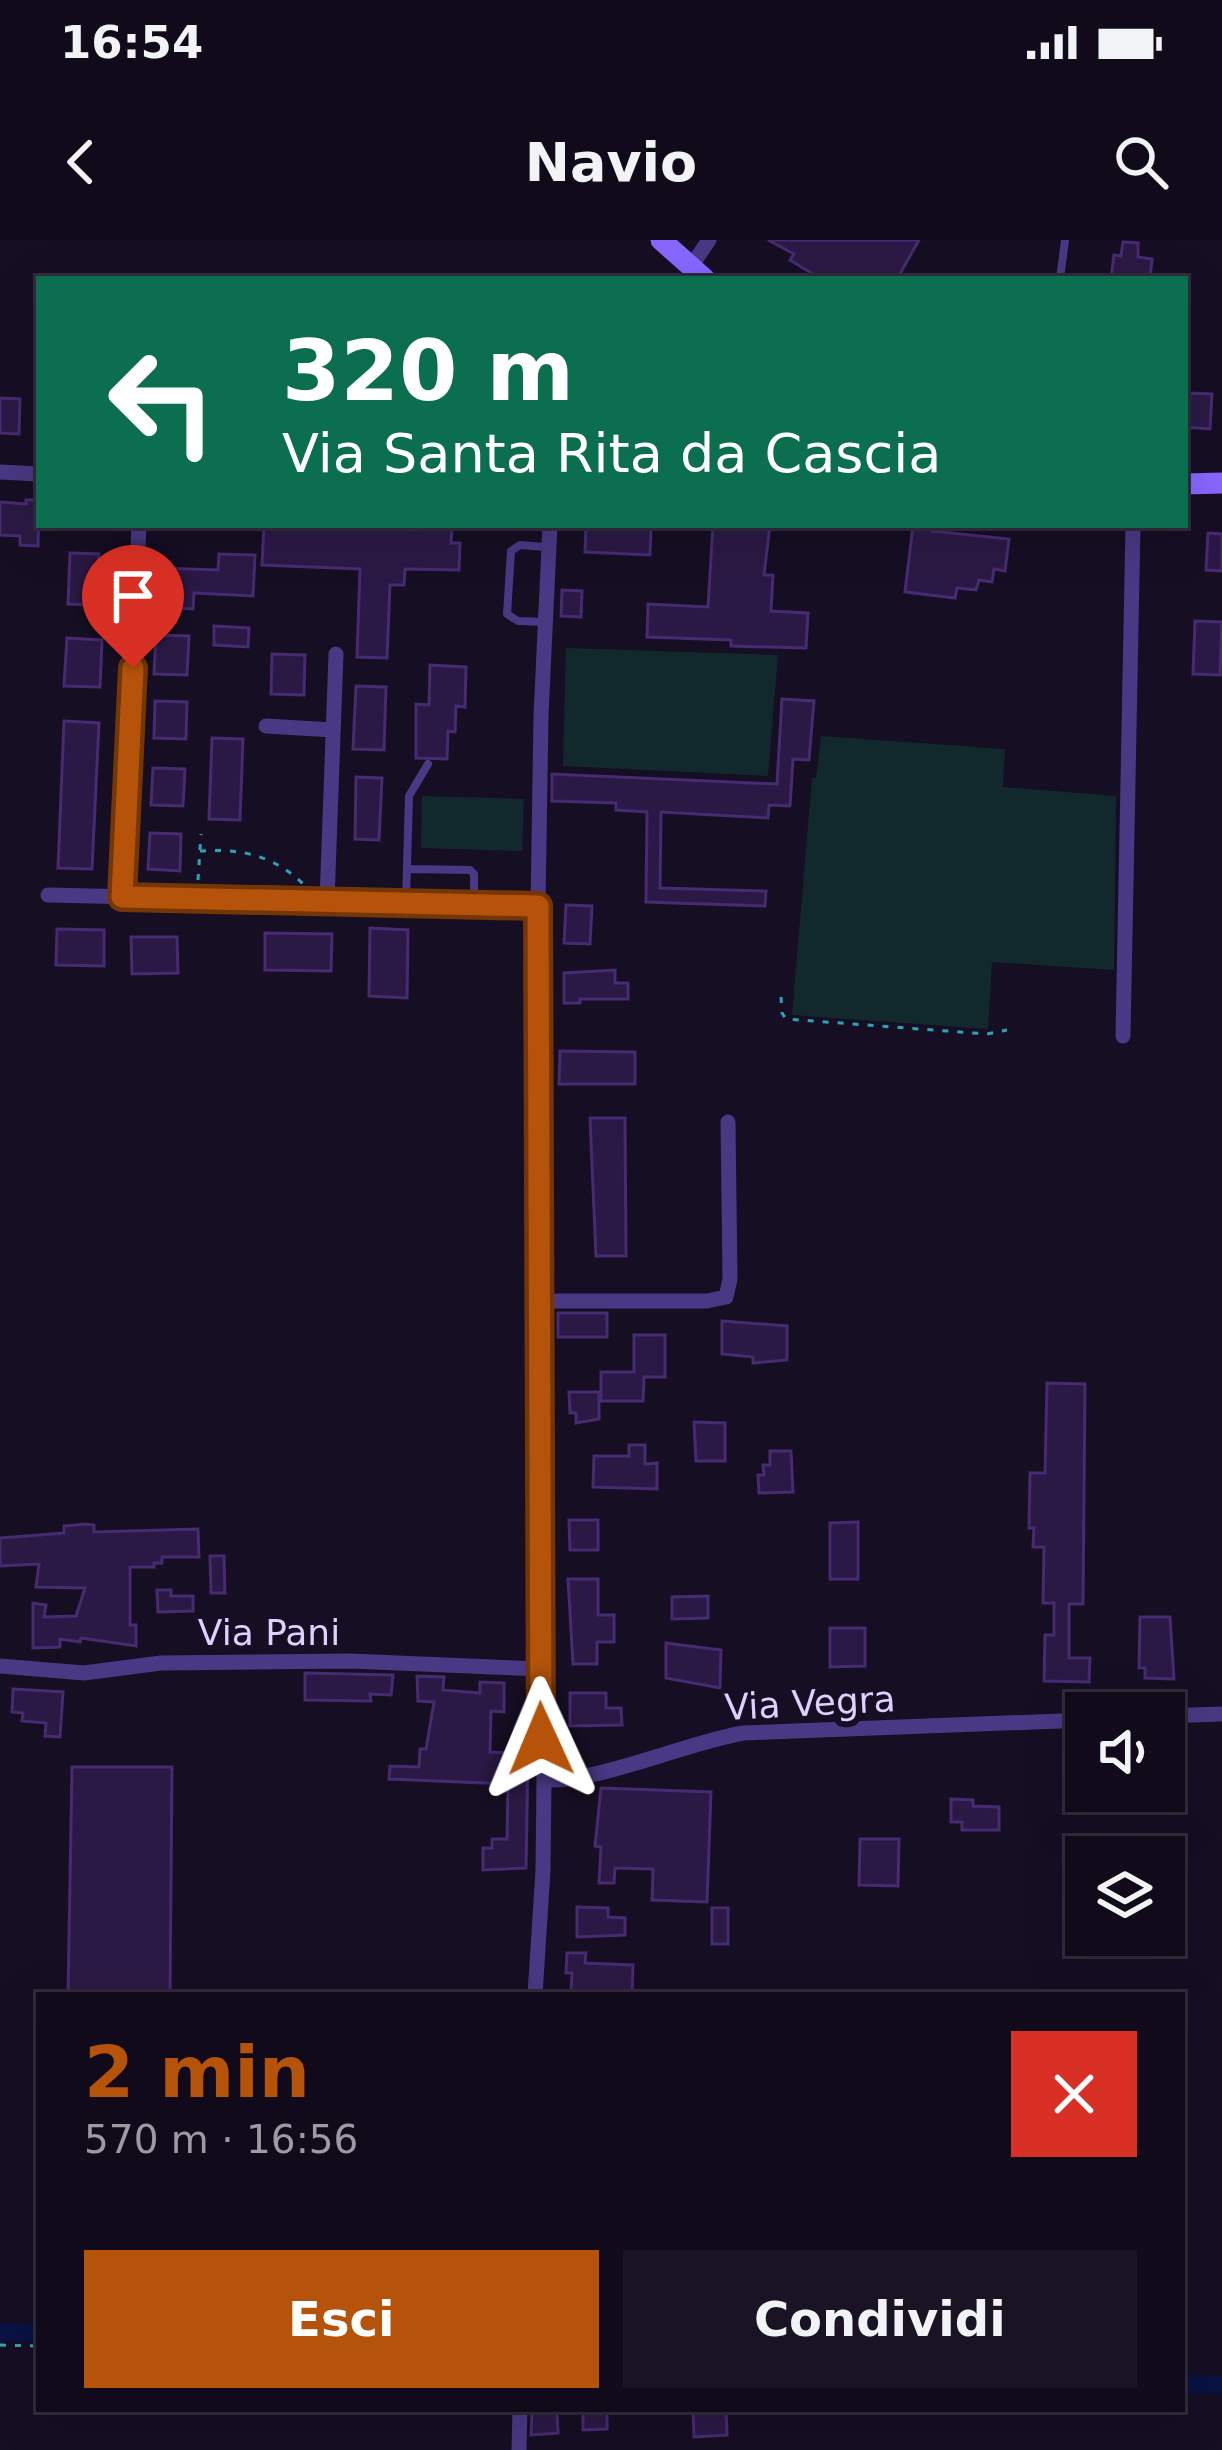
<!DOCTYPE html>
<html lang="it">
<head>
<meta charset="utf-8">
<style>
	:root { --surface:#100a1a; --page:#191323; --text:#f1f3f6; --muted:#9c9aa2; --line:#302b39; --accent:#b45309 }
	body { margin:0; font-family:"DejaVu Sans",sans-serif; background:var(--page); color:var(--text); height:100vh; display:flex; flex-direction:column; font-size:45px; white-space:nowrap }
	* { box-sizing:border-box; margin:0 }
	p { font-size:39px; color:var(--muted) }
	.icon { flex:none; width:66px; height:66px; fill:none; stroke:currentColor; stroke-width:2; stroke-linecap:round; stroke-linejoin:round }
	.map { position:relative; flex:1; overflow:hidden }
	.side { position:absolute; left:36px; top:1752px; width:1149px; height:420px; display:flex; flex-direction:column; background:var(--surface); border-radius:0px; box-shadow:0 12px 48px #0002,0 0 0 3px var(--line) }
	.side>* { flex:none }
	.hud { position:absolute; left:36px; top:36px; width:1152px; height:252px; border-radius:0px; box-shadow:0 12px 48px #0002,0 0 0 3px var(--line); background:#0b6e4f; color:#fff; overflow:hidden }
	.fabs { position:absolute; left:1065px; top:1452px; display:grid; gap:24px }
	.fabs a { display:grid; place-items:center; width:120px; height:120px; border-radius:0px; background:var(--surface); box-shadow:0 12px 48px #0002,0 0 0 3px var(--line); font-size:60px }
	.pin { position:absolute; display:grid; place-items:center; width:102px; height:102px; color:#fff; margin:-123px -51px; border-radius:50% 50% 50% 0; rotate:-45deg; box-shadow:0 0 12px #0007 }
	.pin .icon { rotate:45deg }
	.me { position:absolute; width:132px; margin:-66px; rotate:359deg; stroke-linejoin:round; filter:drop-shadow(0 0 9px #0008) }
	.turn { display:flex; align-items:center; gap:42px; height:252px; padding:0 48px; font-size:54px }
	.turn .icon { width:156px; height:156px; stroke-width:2.5 }
	.turn b { display:block; font-size:84px; line-height:102px }
	.round { display:grid; place-items:center; flex:none; width:126px; height:126px; border-radius:0px; background:var(--page) }
	.overview { display:flex; align-items:center; justify-content:space-between; height:204px; padding:0 48px }
	h1 { font-size:72px; font-weight:700; line-height:90px; color:var(--accent) }
	.action { display:flex; gap:24px; margin-top:auto; padding:24px 48px }
	.action a { flex:1; height:138px; border-radius:0px; background:var(--accent); color:#fff; font-size:48px; font-weight:700; line-height:138px; text-align:center }
	.action a+a { background:var(--page); color:var(--text) }
	.status { display:flex; justify-content:space-between; align-items:center; height:84px; padding:0 60px; background:var(--surface); direction:ltr }
	.status svg { height:33px; fill:currentColor }
	header { display:flex; justify-content:space-between; align-items:center; height:156px; padding:0 48px; background:var(--surface); font-size:54px; font-weight:700 }
	.map>svg:first-child { display:block }
	.green { fill:#11292d }
	.lines { fill:none; stroke-linecap:round; stroke-linejoin:round }
	.canal { stroke:#091241; stroke-width:18 }
	.building { fill:#2b1945; stroke:#472b71; stroke-width:3 }
	.path { stroke:#2da4b6; stroke-width:3; stroke-dasharray:6 9; stroke-linecap:butt }
	.lane { stroke:#493883; stroke-width:8 }
	.street { stroke:#493883; stroke-width:15 }
	.secondary { stroke:#8867ff; stroke-width:21 }
	.route-casing { stroke:#753606; stroke-width:30 }
	.route { stroke:#b45309; stroke-width:21 }
	.labels { text-anchor:middle; dominant-baseline:central; stroke-width:12; stroke-linejoin:round; paint-order:stroke }
	.street-label { font-size:36px; fill:#dfd0ff; stroke:#160e23 }
</style>
</head>
<body>
<div class="status"><b>16:54</b><svg viewBox="0 0 49 12"><path d="M0 12V9h3v3zM5 12V6h3v6zM10 12V3h3v9zM15 12V0h3v12zM26 1h20v11H26zM47 4h2v5h-2z"/></svg></div>
<header><svg class="icon" aria-label="back" viewBox="0 0 24 24"><path d="M15 5l-7 7 7 7"/></svg>Navio<svg class="icon" aria-label="search" viewBox="0 0 24 24"><circle cx="10" cy="10" r="6"/><path d="M15 15l6 6"/></svg></header>
<div class="map">
<svg width="1222" height="2210" viewBox="0 0 1222 2210">
	<rect width="100%" height="100%" fill="#160e23"/>
	<path class="green" d="M566 408 778 415 768 536 563 526Z
		M821 496 1005 509 1003 547 1116 556 1114 730 992 722 988 789 792 775 812 538H816Z
		M422 556 524 559 522 611 421 608Z"/>
	<g class="lines">
		<path class="canal" d="M0 2092 39 2093
			M1182 2144 1222 2145"/>
	</g>
	<path class="building" d="M768 0H919L897 39H811L813 34 790 20 794 14Z
		M1123 2 1138 3V17L1152 19 1150 39 1111 38 1114 15 1121 16Z
		M1185 153 1212 154 1210 189 1185 187Z
		M0 158 20 159 19 194 0 193Z
		M26 260H39L38 306 20 305V296L0 295V262L26 264Z
		M264 285H393L392 289 420 290V285H452L451 303H460L459 330 405 329 404 345H390L387 418 357 417 360 329 262 325Z
		M586 285 651 288 650 315 585 312Z
		M713 285H770L764 335H773L771 371 808 373 806 408 731 406V400L647 397 648 364 708 367Z
		M913 285H933L932 291 1009 299 1005 331 994 329 992 342 979 340 976 350 957 348 955 358 905 352Z
		M1208 293 1222 294V331L1206 330Z
		M70 313 99 314 94 365 68 364Z
		M219 314 255 315 253 356 194 353 193 369 157 367 159 328 218 330Z
		M562 350 582 351 581 377 561 376Z
		M1195 381 1222 382 1220 435 1193 434Z
		M214 386 249 388 248 407 214 405Z
		M156 395 189 396 187 435 154 434Z
		M67 398 102 400 100 447 64 446Z
		M272 414 305 415 304 455 271 454Z
		M430 425 466 427 465 467 456 466 455 492 448 491 447 519 416 518V464L429 465Z
		M356 446 386 447 384 510 353 509Z
		M782 459 814 461 809 520 793 519 790 566 769 565 768 578 661 572 660 648 766 651 765 666 646 662 647 572 616 570V563L552 561V534L777 544Z
		M155 461 187 462 186 499 154 498Z
		M64 481 99 483 92 629 58 628Z
		M212 498 243 499 240 580 209 579Z
		M153 528 185 529 183 566 151 565Z
		M356 537 382 538 379 600 355 599Z
		M150 593 181 594 180 631 148 629Z
		M566 665 592 666 590 704 564 703Z
		M370 688 408 690 407 758 369 756Z
		M57 689 104 690V726L56 725Z
		M265 693 332 694 331 731 265 730Z
		M131 697H177L178 733 132 734Z
		M615 730V743H628V759H580V763H564V733Z
		M560 811 635 812V844H559Z
		M590 878H625L626 1016H596Z
		M558 1073H607V1097H558Z
		M722 1081 787 1086V1120L753 1123V1117L722 1114Z
		M634 1095H665V1137H644L643 1161H601V1132H634Z
		M1047 1143 1085 1144 1083 1364H1069V1418H1090L1089 1442 1044 1441 1045 1395H1054V1363H1043L1044 1307H1033L1034 1288H1029L1030 1233H1045Z
		M569 1152H599V1179L576 1183V1173H570Z
		M694 1182 725 1183V1221H696Z
		M629 1205H645V1224L657 1223V1249L593 1247 594 1216H629Z
		M770 1211H791L793 1252 759 1253 758 1235H764L763 1225H770Z
		M569 1280H598V1310H570Z
		M858 1282V1339H830V1283Z
		M85 1284 94 1285V1292L198 1289 199 1317H162V1323H154V1327H130V1385H136V1406L81 1398 80 1402 60 1399V1407L33 1408V1363L46 1365 44 1377 76 1376 85 1348 36 1347 39 1324 0 1326V1298L64 1293V1286Z
		M210 1316H224L225 1353H211Z
		M568 1339H598V1375H614V1402H597V1424H573Z
		M157 1350H171V1356H193V1371L158 1372Z
		M708 1356V1378L672 1379V1357Z
		M1140 1377H1170L1174 1439 1145 1438V1428H1139Z
		M830 1388H865V1426L830 1427Z
		M666 1403 721 1410 720 1448 666 1438Z
		M305 1433 393 1435 391 1455 370 1454 371 1461 305 1460Z
		M417 1436 444 1437 443 1450 480 1453V1442L504 1443V1472L491 1471 490 1512 528 1514 526 1628 483 1630V1608H492V1599H507L508 1544 389 1539 390 1526 419 1527 420 1509H426L434 1462 418 1461Z
		M13 1449 63 1452 60 1497 45 1496 46 1483 22 1481 23 1473 12 1472Z
		M570 1453H606V1468H621L622 1485 570 1486Z
		M72 1527H172L170 1755H68Z
		M601 1548 711 1552 707 1662 652 1660 653 1629 615 1628 614 1643H599L601 1607 595 1606Z
		M951 1559 973 1560V1566L999 1567V1590H962V1582H951Z
		M860 1599H899L898 1646 859 1645Z
		M577 1667 608 1668V1677L625 1678V1695L577 1697Z
		M712 1668H728V1704H712Z
		M567 1713H586L585 1723 633 1725 632 1753 571 1751 572 1733H566Z
		M583 2169H607V2189L583 2190Z
		M693 2169H726L727 2195 694 2197Z
		M557 2171 558 2193 531 2195 532 2172Z"/>
	<g class="lines">
		<path class="path" d="M200 611C241 608 276 616 305 646
			M198 640 201 594
			M781 757 782 773 786 779 987 794 1007 790
			M0 2105 39 2106"/>
		<path class="lane" d="M1060 39 1065 0
			M544 382 518 381 507 374 511 311 520 305 546 307
			M407 629 470 630 474 634V664
			M406 661 409 556 428 524"/>
		<path class="street" d="M692 25 709 0
			M0 232 39 234
			M266 486 333 490
			M48 655 538 666
			M122 657 139 285
			M327 661 336 414
			M1123 796 1133 285
			M540 1061H707L726 1057 730 1039 728 882
			M0 1426 84 1433 161 1423 351 1421 540 1429
			M1164 1476 1222 1474
			M544 1540C600 1542 682 1504 743 1493L1086 1480
			M535 1755 543 1630 544 1540 539 1472 538 666 541 475 550 285
			M519 2210 520 2169"/>
		<path class="secondary" d="M661 0 705 39
			M1185 244 1222 243"/>
	</g>
	<g class="lines">
		<g class="route-casing">
			<path id="route" d="M133 428 122 657 538 666 541 1499"/>
		</g>
		<use href="#route" class="route"/>
	</g>
	<g class="labels">
		<g class="street-label">
			<text x="269" y="1392">Via Pani</text>
			<text transform="translate(810 1463) rotate(-3)">Via Vegra</text>
		</g>
	</g>
</svg>
<div class="fabs">
<a><svg class="icon" aria-label="sound" viewBox="0 0 24 24"><path d="M4 9h4l5-4v14l-5-4H4zM17 9q2 3 0 6"/></svg></a>
<a><svg class="icon" aria-label="layers" viewBox="0 0 24 24"><path d="M12 4l9 5-9 5-9-5zM3 14l9 5 9-5"/></svg></a>
</div>
<div class="pin" style="left:133px;top:428px;background:#d93025"><svg class="icon" aria-label="arrive" viewBox="0 0 24 24"><path d="M6 21V4h12l-3 4 3 4H6"/></svg></div>
<svg class="me" style="left:541px;top:1499px" viewBox="-20 -20 40 40"><path d="M0-17L14 15 0 8-14 15z" fill="#b45309" stroke="#fff" stroke-width="4"/></svg>
<div class="hud">
<div class="turn"><svg class="icon" aria-label="left" viewBox="0 0 24 24"><path d="M17 20v-9H6M10 6l-5 5 5 5"/></svg><div><b>320 m</b>Via Santa Rita da Cascia</div></div>
</div>
<section class="side">
<div class="overview"><div><h1>2 min</h1><p>570 m · 16:56</p></div><a class="round" style="background:#d93025;color:#fff"><svg class="icon" aria-label="close" viewBox="0 0 24 24"><path d="M6 6l12 12M18 6L6 18"/></svg></a></div>
<div class="action"><a>Esci</a><a>Condividi</a></div>
</section>
</div>
</body>
</html>
